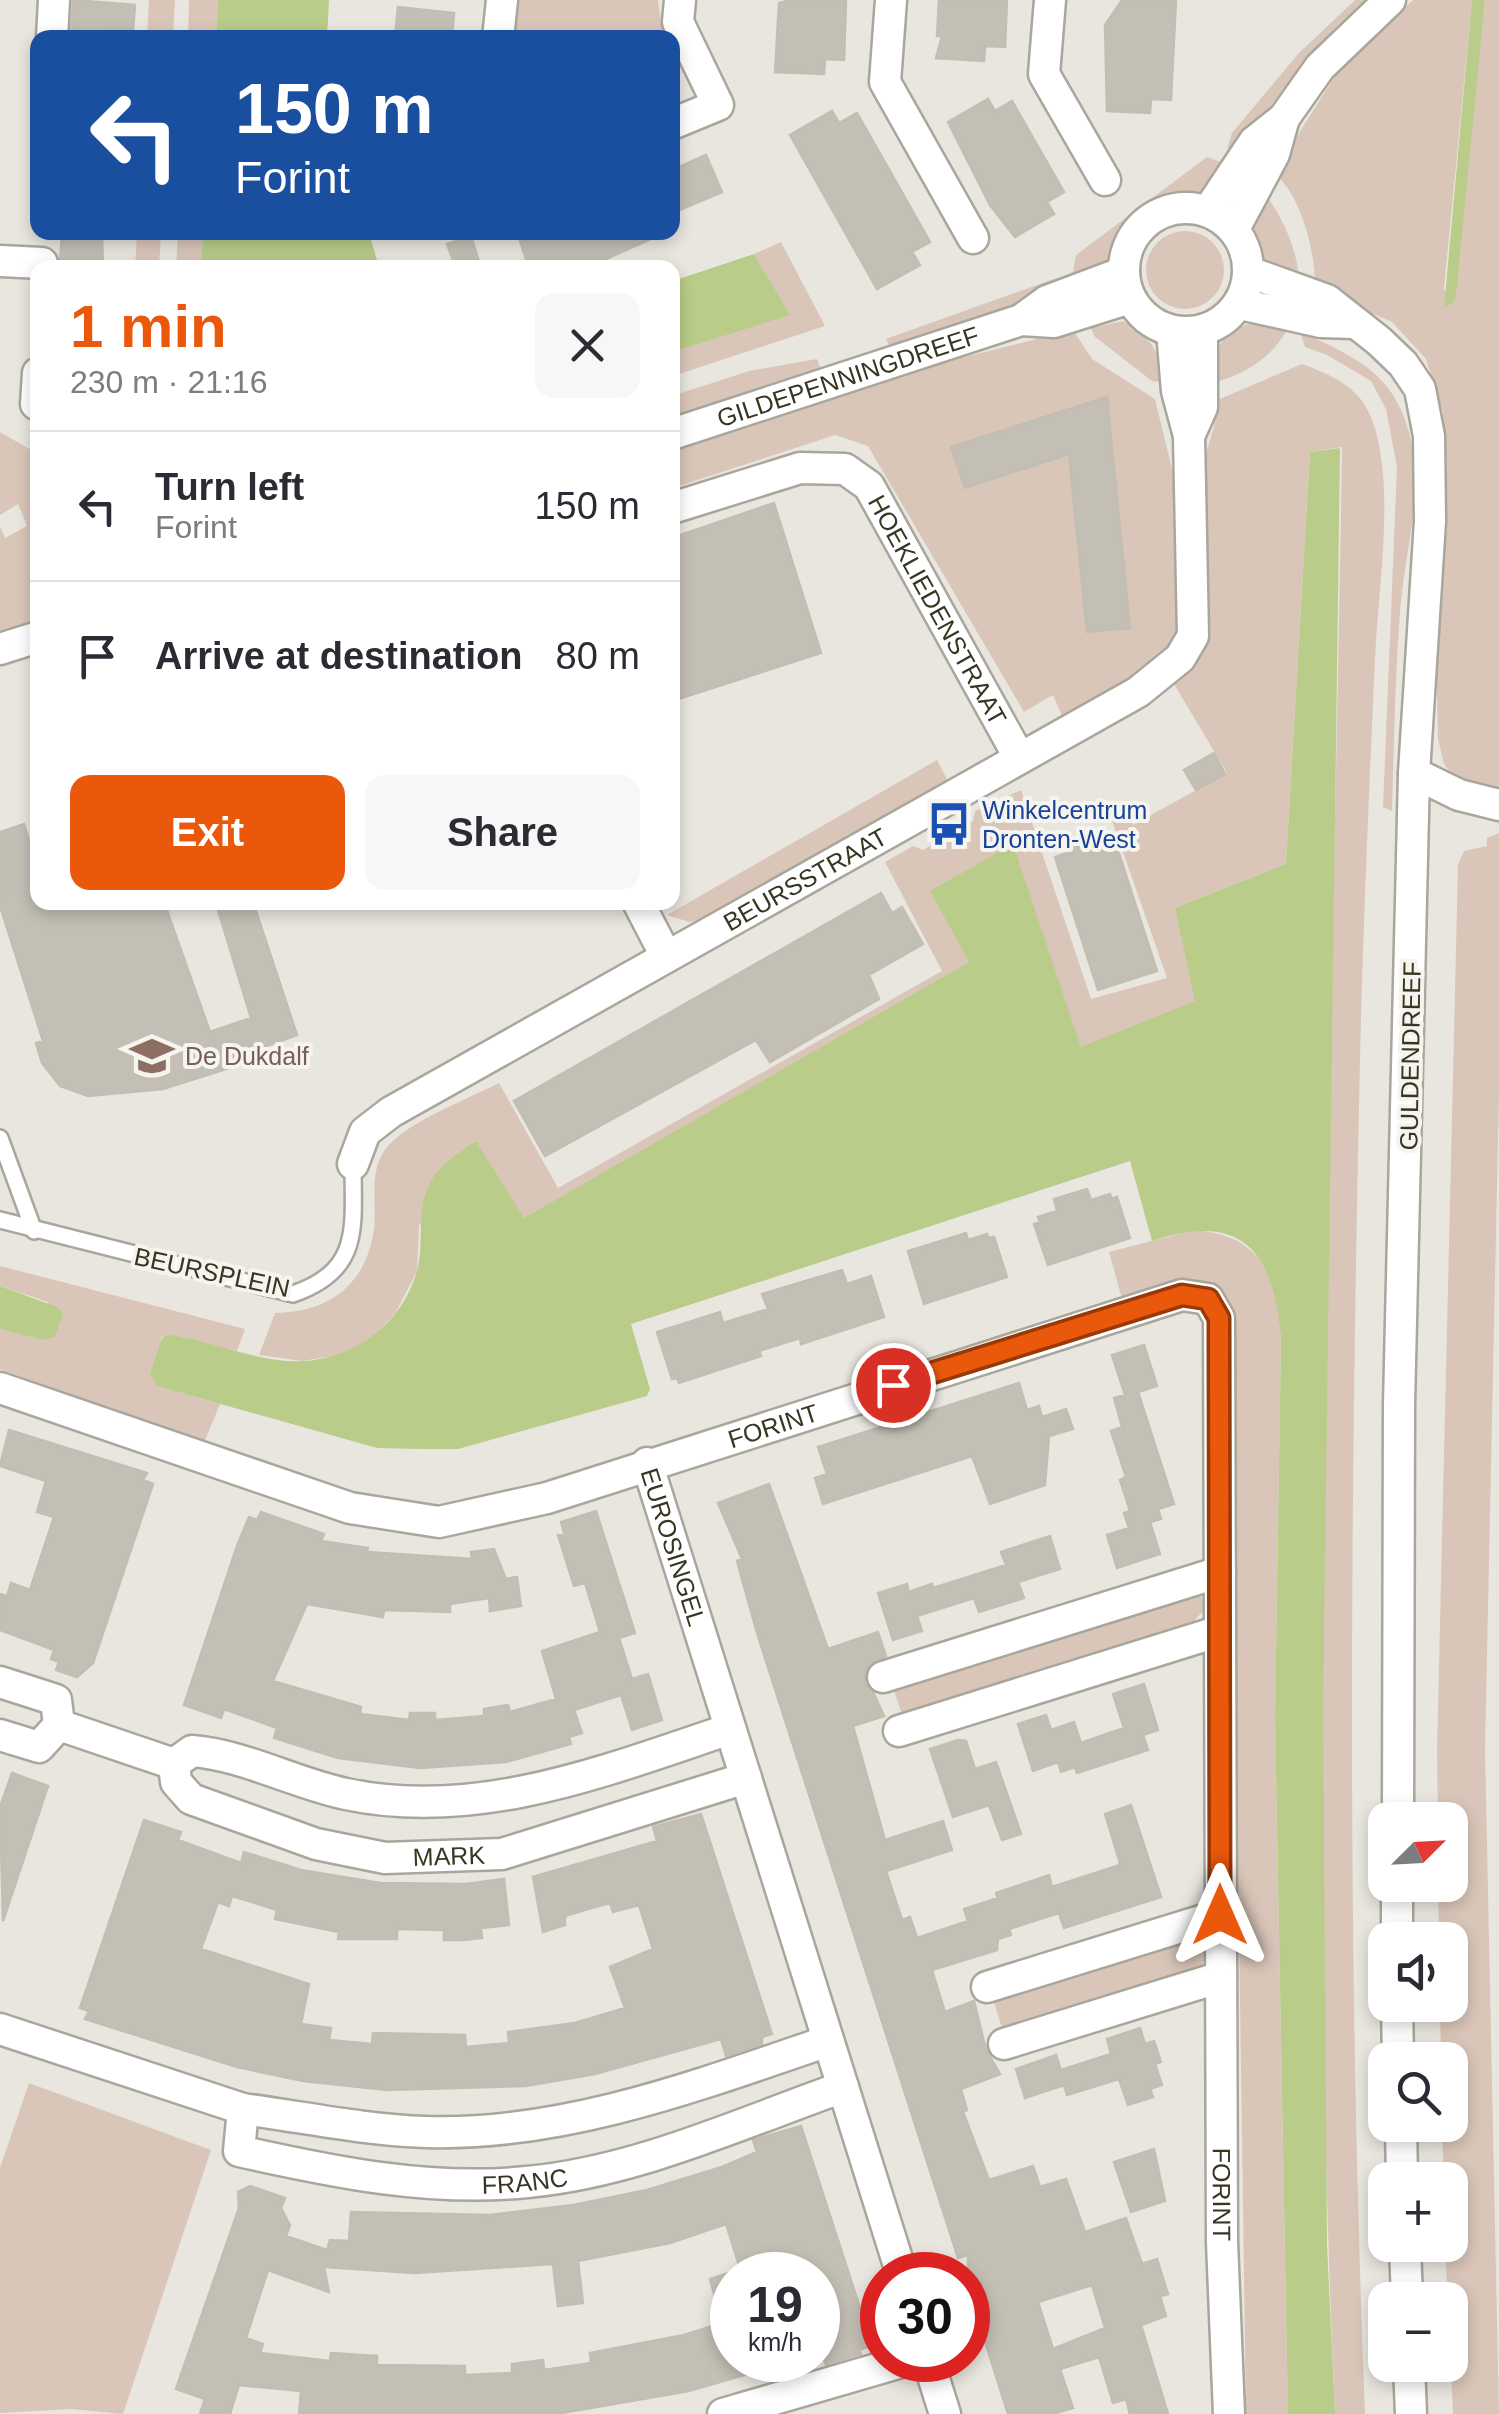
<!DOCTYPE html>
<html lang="en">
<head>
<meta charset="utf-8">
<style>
	:root { --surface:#fff; --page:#f7f7f7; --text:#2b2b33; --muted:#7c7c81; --line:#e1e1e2; --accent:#ea580c }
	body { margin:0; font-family:Arial,sans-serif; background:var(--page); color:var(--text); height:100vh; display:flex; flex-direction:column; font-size:38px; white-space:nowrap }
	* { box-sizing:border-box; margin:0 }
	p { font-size:32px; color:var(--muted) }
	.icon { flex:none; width:55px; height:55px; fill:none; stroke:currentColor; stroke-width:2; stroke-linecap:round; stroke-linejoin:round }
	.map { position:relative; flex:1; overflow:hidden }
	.panel { position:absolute; left:30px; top:260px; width:650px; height:650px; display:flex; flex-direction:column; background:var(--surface); border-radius:20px; box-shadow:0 5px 15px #0003 }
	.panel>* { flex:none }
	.hud { position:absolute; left:30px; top:30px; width:650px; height:210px; border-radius:20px; box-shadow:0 5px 15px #0003; background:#1a4fa0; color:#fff; overflow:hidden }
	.needle { width:65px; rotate:66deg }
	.buttons { position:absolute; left:1368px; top:1802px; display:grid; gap:20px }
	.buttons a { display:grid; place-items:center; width:100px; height:100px; border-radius:20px; background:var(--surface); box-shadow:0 5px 15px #0003; font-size:50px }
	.speed { position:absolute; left:710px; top:2252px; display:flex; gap:20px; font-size:50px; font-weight:700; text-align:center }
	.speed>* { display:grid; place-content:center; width:130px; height:130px; border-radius:50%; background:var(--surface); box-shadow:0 5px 15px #0003; line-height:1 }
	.speed small { font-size:25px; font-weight:400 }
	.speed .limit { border:15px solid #d22; background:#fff; color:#111 }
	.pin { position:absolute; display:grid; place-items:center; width:85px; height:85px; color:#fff; margin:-42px; border:5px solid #fff; border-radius:50%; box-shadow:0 2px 10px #0007 }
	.me { position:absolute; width:110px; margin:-55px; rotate:0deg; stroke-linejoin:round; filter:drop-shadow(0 0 8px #0008) }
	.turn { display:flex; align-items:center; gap:35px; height:210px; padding:0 40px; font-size:45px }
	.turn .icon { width:130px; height:130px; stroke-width:2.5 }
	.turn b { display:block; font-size:70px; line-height:85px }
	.round { display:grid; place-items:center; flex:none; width:105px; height:105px; border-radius:20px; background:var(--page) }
	.summary { display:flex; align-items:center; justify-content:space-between; height:170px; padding:0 40px }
	h1 { font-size:60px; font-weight:700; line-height:75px; color:var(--accent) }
	.primary-button { display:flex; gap:20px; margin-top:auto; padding:20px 40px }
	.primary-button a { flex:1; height:115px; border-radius:20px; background:var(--accent); color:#fff; font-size:40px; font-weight:700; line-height:115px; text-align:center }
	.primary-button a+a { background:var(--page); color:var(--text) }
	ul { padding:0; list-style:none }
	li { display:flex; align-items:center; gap:30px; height:150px; padding:0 40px; border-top:2px solid var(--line) }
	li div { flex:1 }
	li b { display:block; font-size:38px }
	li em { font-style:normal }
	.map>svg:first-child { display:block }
	.green { fill:#dac6b9 }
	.water { fill:#b9cc89 }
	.building { fill:#c4bfb5; stroke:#c2beb2; stroke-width:2.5; fill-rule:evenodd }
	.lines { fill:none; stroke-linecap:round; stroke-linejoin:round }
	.service-casing { stroke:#a9a69b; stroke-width:20 }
	.minor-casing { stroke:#a9a69b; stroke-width:35 }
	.tertiary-casing { stroke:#a9a69b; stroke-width:35 }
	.service { stroke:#fff; stroke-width:15 }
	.minor { stroke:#fff; stroke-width:30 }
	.tertiary { stroke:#fff; stroke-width:30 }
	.route-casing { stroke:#983908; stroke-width:25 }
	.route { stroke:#ea580c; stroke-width:18 }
	.labels { text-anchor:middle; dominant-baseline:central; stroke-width:8; stroke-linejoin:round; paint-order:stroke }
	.street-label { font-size:25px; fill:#383521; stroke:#f6f4ef }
	.transit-label { font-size:25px; fill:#164399; stroke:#f6f4ef; text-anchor:start }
	.education-label { font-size:25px; fill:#785e54; stroke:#f6f4ef; text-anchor:start }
</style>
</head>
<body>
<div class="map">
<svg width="1499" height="2414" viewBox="0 0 1499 2414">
	<rect width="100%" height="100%" fill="#e9e6df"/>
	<path class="green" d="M149 0H175L173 37H147Z
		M189 0H218L216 37 188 38Z
		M512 0H658L663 37 507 38Z
		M1355 0H1370L1303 63 1235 153 1227 148 1232 133 1298 54Z
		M1413 0H1472L1444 289 1453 302 1485 0H1499V798L1458 784 1444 764 1438 739 1436 647 1446 451 1443 412 1426 359 1392 322 1315 289C1316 254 1302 196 1274 173L1338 71Z
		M1207 157 1224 163 1211 188 1143 210 1126 227 1104 264 1071 282 1076 255Z
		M1265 194C1284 219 1300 255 1299 287 1255 258 1241 246 1265 194Z
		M1146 270a39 39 0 1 1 78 0a39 39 0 1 1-78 0Z
		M137 233H161L159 267H135Z
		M178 233H203L201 267 176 268Z
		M781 242 825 326 673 376 672 352 789 315 754 254Z
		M1054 279 1060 286 974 324 891 351 886 339Z
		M1123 321C1150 336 1160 352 1166 383L1152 381 1094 336 1091 328Z
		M1254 322 1287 330C1270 360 1242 376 1208 384 1214 350 1219 333 1254 322Z
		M1073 330 1092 359 1155 399 1175 481 1179 621 1169 652 1145 673 1064 720 1053 695 1024 712 868 446 835 435 673 488 672 451 952 360Z
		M1300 332C1336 348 1378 365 1397 402 1433 469 1405 542 1400 612 1395 678 1394 745 1392 811L1383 807 1397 467 1386 409 1371 381 1327 355 1305 347Z
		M817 359 822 373 673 422 672 396 749 371Z
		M1302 364C1351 382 1371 397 1380 450 1391 514 1378 594 1375 659 1369 793 1363 925 1360 1059 1350 1510 1347 1962 1365 2414H1335C1305 1760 1332 1102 1342 447L1310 452 1286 864 1175 908 1196 1001 1081 1048 1012 844 970 962 523 1219 475 1141 419 1226 417 1271 396 1312 368 1343 339 1355 302 1361 259 1355 275 1313C328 1312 366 1286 374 1229 377 1202 368 1170 387 1147 409 1121 468 1099 499 1083L558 1188 942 971 885 862 913 846 923 850 973 821 975 811 1021 790 1091 999 1167 978 1108 809 1120 804 1133 825 1227 773 1174 684 1195 661 1204 461 1214 426 1215 401Z
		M0 432 38 454 37 622 0 634V526L5 538 27 526 18 504 0 515Z
		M937 760 949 783 722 915 689 922 667 915Z
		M1499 833V1093L1485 1749 1499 2414H1453L1445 2245H1450V2180H1444L1442 2125H1450V2060H1441L1440 2005H1450V1940H1439L1438 1885H1450V1820H1438L1437 1750 1458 865 1464 851 1487 846V838Z
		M1194 1230C1265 1236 1276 1277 1281 1340L1275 1718 1288 2414H1246L1230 1308 1215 1290 1190 1279 1122 1299 1109 1252Z
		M0 1266 245 1329 237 1351 181 1337H161L157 1386 220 1404 204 1443 0 1369V1329L42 1340 48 1302 0 1286Z
		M1197 1595 1208 1600 1207 1607 1189 1626 903 1718 892 1684Z
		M1194 1937 1208 1947 1202 1965 1002 2028 992 1996Z
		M29 2083 211 2150 123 2414 71 2409 0 2413V2168Z"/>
	<path class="water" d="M218 0H329L327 37H216Z
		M1472 0H1485L1457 286 1454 302 1444 308Z
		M203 233H369L379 267H201Z
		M754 254 790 315 673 352V281Z
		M1340 448 1323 1707 1327 2245 1335 2414H1288L1275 1718 1281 1340C1274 1253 1244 1210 1152 1241L1130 1161 631 1324 650 1389 647 1396 458 1449H421L377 1448 157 1386 150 1374 162 1338 170 1335C214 1341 260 1364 305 1361 357 1357 402 1323 417 1271 425 1242 415 1210 431 1181 441 1163 459 1153 476 1141L524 1218 969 962 930 891 1013 844 1081 1047 1195 1001 1175 908 1286 864 1310 452Z
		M0 1286 57 1307 63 1314 55 1337 42 1340 0 1329Z"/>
	<path class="building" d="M73 0 135 5 133 30 110 29V38H71Z
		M791 0H846L844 60 825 59 824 74 775 72 779 3Z
		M939 0H1007L1005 47 985 46 984 61 936 58 942 36H937Z
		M1122 0H1176L1171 100 1151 99 1150 113 1107 111 1105 25Z
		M398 7 454 13 452 38H395Z
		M988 99 995 111 1012 101 1064 192 1047 202 1054 214 1015 237 990 205 948 122Z
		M832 111 839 123 857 113 930 242 912 252 920 265 877 289 790 135Z
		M706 155 722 192 672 213V170Z
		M62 232 102 234 103 268H74V263L60 262Z
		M517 232H666L586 268H529Z
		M471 236 481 268H456L447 244Z
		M1107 397 1130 628 1087 632 1069 454 965 488 951 447Z
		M774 503 821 653 672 701V538Z
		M1214 753 1225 774 1196 790 1184 770Z
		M24 824 33 853 38 852V902H164L210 1032 251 1018 218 910 253 902 297 1035 239 1056 242 1064 163 1089 88 1096 60 1086 42 1063 36 1043 43 1041 0 906V832Z
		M1087 837 1090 846 1114 838 1157 971 1098 990 1055 857 1070 852 1067 844Z
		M881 893 892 913 902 907 923 944 869 975 879 999 770 1062 756 1040 545 1156 514 1101Z
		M1087 1189 1091 1200 1110 1194 1112 1199 1117 1197 1130 1238 1048 1265 1034 1224 1040 1222 1038 1217 1057 1211 1054 1199Z
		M966 1233 968 1240 987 1234 989 1238 994 1237 1007 1277 924 1304 908 1251Z
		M842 1270 847 1284 871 1276 884 1317 801 1344 800 1338 759 1351 761 1356 679 1383 677 1378 672 1379 657 1332 720 1312 723 1323 768 1309 762 1294Z
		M1144 1345 1157 1386 1138 1392 1174 1504 1158 1509 1161 1519 1150 1522 1160 1554 1117 1568 1107 1535 1129 1528 1124 1513 1130 1511 1120 1480 1126 1477 1111 1431 1122 1427 1114 1398 1125 1395 1112 1355Z
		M1019 1383 1027 1410 1039 1406 1042 1417 1066 1409 1073 1429 1049 1436 1045 1485 990 1504 972 1456 823 1504 815 1478 827 1474 818 1447Z
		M9 1430 147 1473 143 1480 153 1484 93 1663 77 1677 56 1670 59 1662 51 1659 54 1650 0 1630V1594L7 1596 11 1583 30 1590 54 1517 37 1512 46 1481 0 1466Z
		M769 1484 828 1649 878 1632 886 1656 870 1664 865 1674 884 1716 853 1726 885 1840 943 1821 952 1850 886 1871 902 1920 910 1917 917 1938 968 1921 964 1909 998 1898 996 1893 1049 1875 1052 1887 1117 1866 1120 1863 1105 1814 1131 1805 1161 1897 1064 1928 1059 1913 1009 1929 1011 1935 998 1939 997 1950 932 1970 945 2012 974 2001 986 2050 1000 2074 961 2089 967 2110 963 2112 989 2180 1033 2166 1040 2187 1066 2179 1085 2232 1126 2218 1142 2264 1157 2259 1168 2294 1160 2296 1166 2316 1141 2325 1168 2414H1130L1126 2399 1113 2403 1099 2357 1060 2369 1073 2408 1053 2414H1008L968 2288V2255L958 2258 757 1633 737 1561 742 1559 718 1503ZM1092 2285 1105 2328 1053 2349 1038 2302Z
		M596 1511 635 1633 619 1638 632 1679 648 1674 662 1720 632 1730 621 1695 574 1710 582 1733 569 1737 571 1744 506 1762 420 1768 338 1758 274 1738 277 1728 224 1709 221 1718 184 1705 237 1546 249 1517 257 1520 261 1512 324 1534 321 1541 368 1548 367 1552 472 1559 471 1552 494 1549 506 1579 517 1577 521 1606 490 1611 489 1598 450 1604V1612L384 1610 383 1617 307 1604 273 1681 361 1707 360 1714 409 1720 410 1713H435V1720L484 1716V1709L508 1705 510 1712 556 1699 542 1651 600 1632 585 1583 574 1586 558 1535 565 1536 561 1522Z
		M1050 1536 1060 1569 1018 1582 1024 1598 979 1612 974 1598 917 1616 922 1631 893 1640 878 1593 907 1584 909 1592 932 1584 933 1588 1006 1565 1001 1552Z
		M1144 1684 1158 1730 1143 1735 1148 1750 1077 1773 1075 1767 1061 1772 1058 1762 1033 1771 1018 1724 1046 1715 1051 1730 1074 1722 1081 1743 1124 1728 1113 1694Z
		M958 1740 966 1741 975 1769 996 1762 1021 1834 1002 1840 989 1805 953 1817 930 1749Z
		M12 1773 48 1786 3 1921 0 1807Z
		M701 1814 772 2034 762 2037V2044L726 2056 721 2039 595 2074 526 2086 387 2090 303 2081 237 2067 85 2019 89 2011 80 2008 144 1820 181 1832 178 1840 241 1863 244 1852 301 1870 380 1883 466 1884 504 1879 509 1925 481 1928 482 1938 463 1940H444V1930L397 1929V1939H338L339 1932 275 1919 277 1910 255 1903 232 1896 229 1906 218 1902 201 1949 309 1984 301 2024 331 2028 329 2040 372 2044 373 2033 465 2035 466 2047 509 2043 508 2032 575 2023 625 2008 610 1967 653 1949 639 1905 613 1912 610 1903 588 1909 565 1916V1925L543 1932 533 1877 657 1841 653 1827Z
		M1140 2028 1145 2044 1154 2041 1161 2062 1155 2064 1162 2085 1150 2089 1153 2097 1128 2105 1119 2079 1067 2095 1064 2085 1025 2098 1016 2069 1056 2055 1061 2070 1111 2054 1107 2039Z
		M801 2126 872 2345 859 2350 861 2354 826 2365 824 2359 818 2361V2275H742L726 2224 670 2243 578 2261 583 2303 558 2306 553 2264 415 2273 324 2267 329 2292 268 2270 246 2338 263 2344 260 2353 330 2361 331 2353 377 2356V2365L465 2366V2375L512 2373V2364L543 2360 544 2370 591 2363 590 2353 684 2335 722 2323 710 2279 732 2272V2360H774L775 2366 689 2391 556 2414H299L301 2391 239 2385 230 2414H200L205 2399 176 2389 239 2208 238 2192 250 2186 285 2198 281 2208 290 2225 286 2236 327 2250 330 2240 349 2241 351 2212 490 2215 573 2205 647 2190 722 2167 757 2152 753 2140Z
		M1154 2149 1165 2201 1131 2212 1114 2162Z"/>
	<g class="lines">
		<g class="service-casing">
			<path id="service" d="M0 1138 34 1231
				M0 1220 293 1294C362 1270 353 1228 353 1164"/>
		</g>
		<g class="minor-casing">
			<g id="minor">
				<path d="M891 0 885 82 973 238"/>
				<path d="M1050 0 1044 74 1105 180"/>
				<path d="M52 38 54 0"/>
				<path d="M498 38 502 0"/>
				<path d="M672 124 718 105 678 22 680 0"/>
				<path d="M0 261 42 263"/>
				<path d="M36 404 38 373"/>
				<path d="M1189 436 1202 407V331"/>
				<path id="s1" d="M672 508 800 468 845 469 869 486 1019 757"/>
				<path d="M1414 773 1459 795 1499 805"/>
				<path d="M638 902 665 954"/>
				<path id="s2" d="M353 1164 365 1132 391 1112 1138 692 1180 658 1193 636 1189 436 1177 391 1172 331"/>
				<path id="s3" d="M0 1388 350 1508 439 1522 547 1498 1182 1295 1208 1299 1219 1318 1222 2242 1229 2414"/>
				<path id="s4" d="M647 1463 902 2275"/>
				<path d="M883 1677 1220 1572"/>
				<path d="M0 1682 56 1700 59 1725 39 1747 0 1735"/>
				<path d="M59 1725 174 1764"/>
				<path id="s5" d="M730 1729C607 1770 478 1822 346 1794 294 1783 244 1755 192 1751L174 1764 176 1782 191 1799 316 1844 385 1858 502 1854 746 1778"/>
				<path d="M899 1731 1220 1631"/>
				<path d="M987 1987 1220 1915"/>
				<path d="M0 2029 243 2109"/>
				<path id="s6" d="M828 2041C699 2085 564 2136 426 2132 365 2130 303 2117 243 2109L239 2151C333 2172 430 2192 527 2182 636 2172 741 2123 843 2087"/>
				<path d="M1004 2044 1221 1977"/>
				<path d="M928 2360 945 2414"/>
				<path d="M723 2414 908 2360"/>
			</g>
		</g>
		<g class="tertiary-casing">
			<g id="tertiary">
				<circle cx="1186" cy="270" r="62"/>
				<path d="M1208 211 1254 142 1284 118 1320 67 1390 0"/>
				<path d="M1234 229 1274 154 1284 118"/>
				<path d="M1249 272 1327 300 1379 341 1403 364 1420 389 1429 436 1430 521 1414 773 1399 1405 1398 1820"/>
				<path d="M1240 304 1321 322 1353 323"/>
				<path d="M1021 320 1054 322 1130 298"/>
				<path id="s7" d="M672 434 1021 320 1047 301 1124 272"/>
				<path d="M0 649 38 637"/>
				<path d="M1397 1940V1885"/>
				<path d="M1397 2005 1398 2060"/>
				<path d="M1401 2125 1402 2180"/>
				<path d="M1405 2245 1407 2300"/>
				<path d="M1409 2365 1411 2414"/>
			</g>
		</g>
		<use href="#service" class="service"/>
		<use href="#minor" class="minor"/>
		<use href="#tertiary" class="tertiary"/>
	</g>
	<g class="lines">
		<g class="route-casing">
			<path id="route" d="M893 1385 1182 1295 1208 1299 1219 1318 1220 1915"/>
		</g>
		<use href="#route" class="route"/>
	</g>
	<defs>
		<g id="bus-bare" transform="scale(3.45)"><path d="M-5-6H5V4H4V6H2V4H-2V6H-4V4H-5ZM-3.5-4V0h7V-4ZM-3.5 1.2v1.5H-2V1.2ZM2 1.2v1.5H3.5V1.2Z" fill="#1a4fb4" stroke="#f6f4ef" stroke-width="2.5" paint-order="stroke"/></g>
		<g id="school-bare" transform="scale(3.45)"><path d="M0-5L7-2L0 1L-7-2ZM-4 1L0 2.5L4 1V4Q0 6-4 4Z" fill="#8d6e63" stroke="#f6f4ef" stroke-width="2.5" paint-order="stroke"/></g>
	</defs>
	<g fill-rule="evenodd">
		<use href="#bus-bare" x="949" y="824"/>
		<use href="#school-bare" x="152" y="1056"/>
	</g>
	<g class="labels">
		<g class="street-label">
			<text stroke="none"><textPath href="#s7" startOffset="185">GILDEPENNINGDREEF</textPath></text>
			<text stroke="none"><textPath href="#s1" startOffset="350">HOEKLIEDENSTRAAT</textPath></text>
			<text stroke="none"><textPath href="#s2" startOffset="542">BEURSSTRAAT</textPath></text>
			<text transform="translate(1410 1056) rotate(-89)">GULDENDREEF</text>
			<text transform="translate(212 1272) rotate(12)">BEURSPLEIN</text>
			<text stroke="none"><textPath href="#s3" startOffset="808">FORINT</textPath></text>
			<text stroke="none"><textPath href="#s4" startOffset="88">EUROSINGEL</textPath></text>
			<text stroke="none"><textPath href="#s5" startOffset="885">MARK</textPath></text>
			<text stroke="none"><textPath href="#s6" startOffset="930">FRANC</textPath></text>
			<text stroke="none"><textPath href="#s3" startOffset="2162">FORINT</textPath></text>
		</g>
		<g class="transit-label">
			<text x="982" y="810">Winkelcentrum<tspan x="982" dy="29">Dronten-West</tspan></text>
		</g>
		<g class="education-label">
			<text x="185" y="1056">De Dukdalf</text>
		</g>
	</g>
</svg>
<div class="buttons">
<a><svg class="needle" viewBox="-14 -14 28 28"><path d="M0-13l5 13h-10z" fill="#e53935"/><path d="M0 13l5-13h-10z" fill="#7c7c81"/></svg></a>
<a><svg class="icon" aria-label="sound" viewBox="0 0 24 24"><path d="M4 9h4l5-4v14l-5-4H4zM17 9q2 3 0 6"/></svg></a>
<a><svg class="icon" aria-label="search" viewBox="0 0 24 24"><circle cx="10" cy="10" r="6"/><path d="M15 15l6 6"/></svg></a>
<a>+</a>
<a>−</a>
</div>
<div class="speed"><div>19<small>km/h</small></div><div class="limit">30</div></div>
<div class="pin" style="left:893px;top:1385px;background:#d93025"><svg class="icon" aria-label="arrive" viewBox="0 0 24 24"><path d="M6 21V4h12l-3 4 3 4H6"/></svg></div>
<svg class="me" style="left:1220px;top:1915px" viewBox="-20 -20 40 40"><path d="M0-17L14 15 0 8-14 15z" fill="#ea580c" stroke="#fff" stroke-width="4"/></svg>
<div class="hud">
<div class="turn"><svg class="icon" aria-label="left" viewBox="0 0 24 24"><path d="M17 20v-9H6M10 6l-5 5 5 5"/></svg><div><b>150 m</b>Forint</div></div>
</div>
<section class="panel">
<div class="summary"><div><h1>1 min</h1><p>230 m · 21:16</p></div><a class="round"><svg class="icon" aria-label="close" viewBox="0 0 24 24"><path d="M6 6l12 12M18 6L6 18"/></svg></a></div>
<ul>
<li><svg class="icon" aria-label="left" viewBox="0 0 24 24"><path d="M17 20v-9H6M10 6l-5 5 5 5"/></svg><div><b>Turn left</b><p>Forint</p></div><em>150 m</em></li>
<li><svg class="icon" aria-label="arrive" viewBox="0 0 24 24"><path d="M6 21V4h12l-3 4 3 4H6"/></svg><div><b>Arrive at destination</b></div><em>80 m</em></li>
</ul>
<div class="primary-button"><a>Exit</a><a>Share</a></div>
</section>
</div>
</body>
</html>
